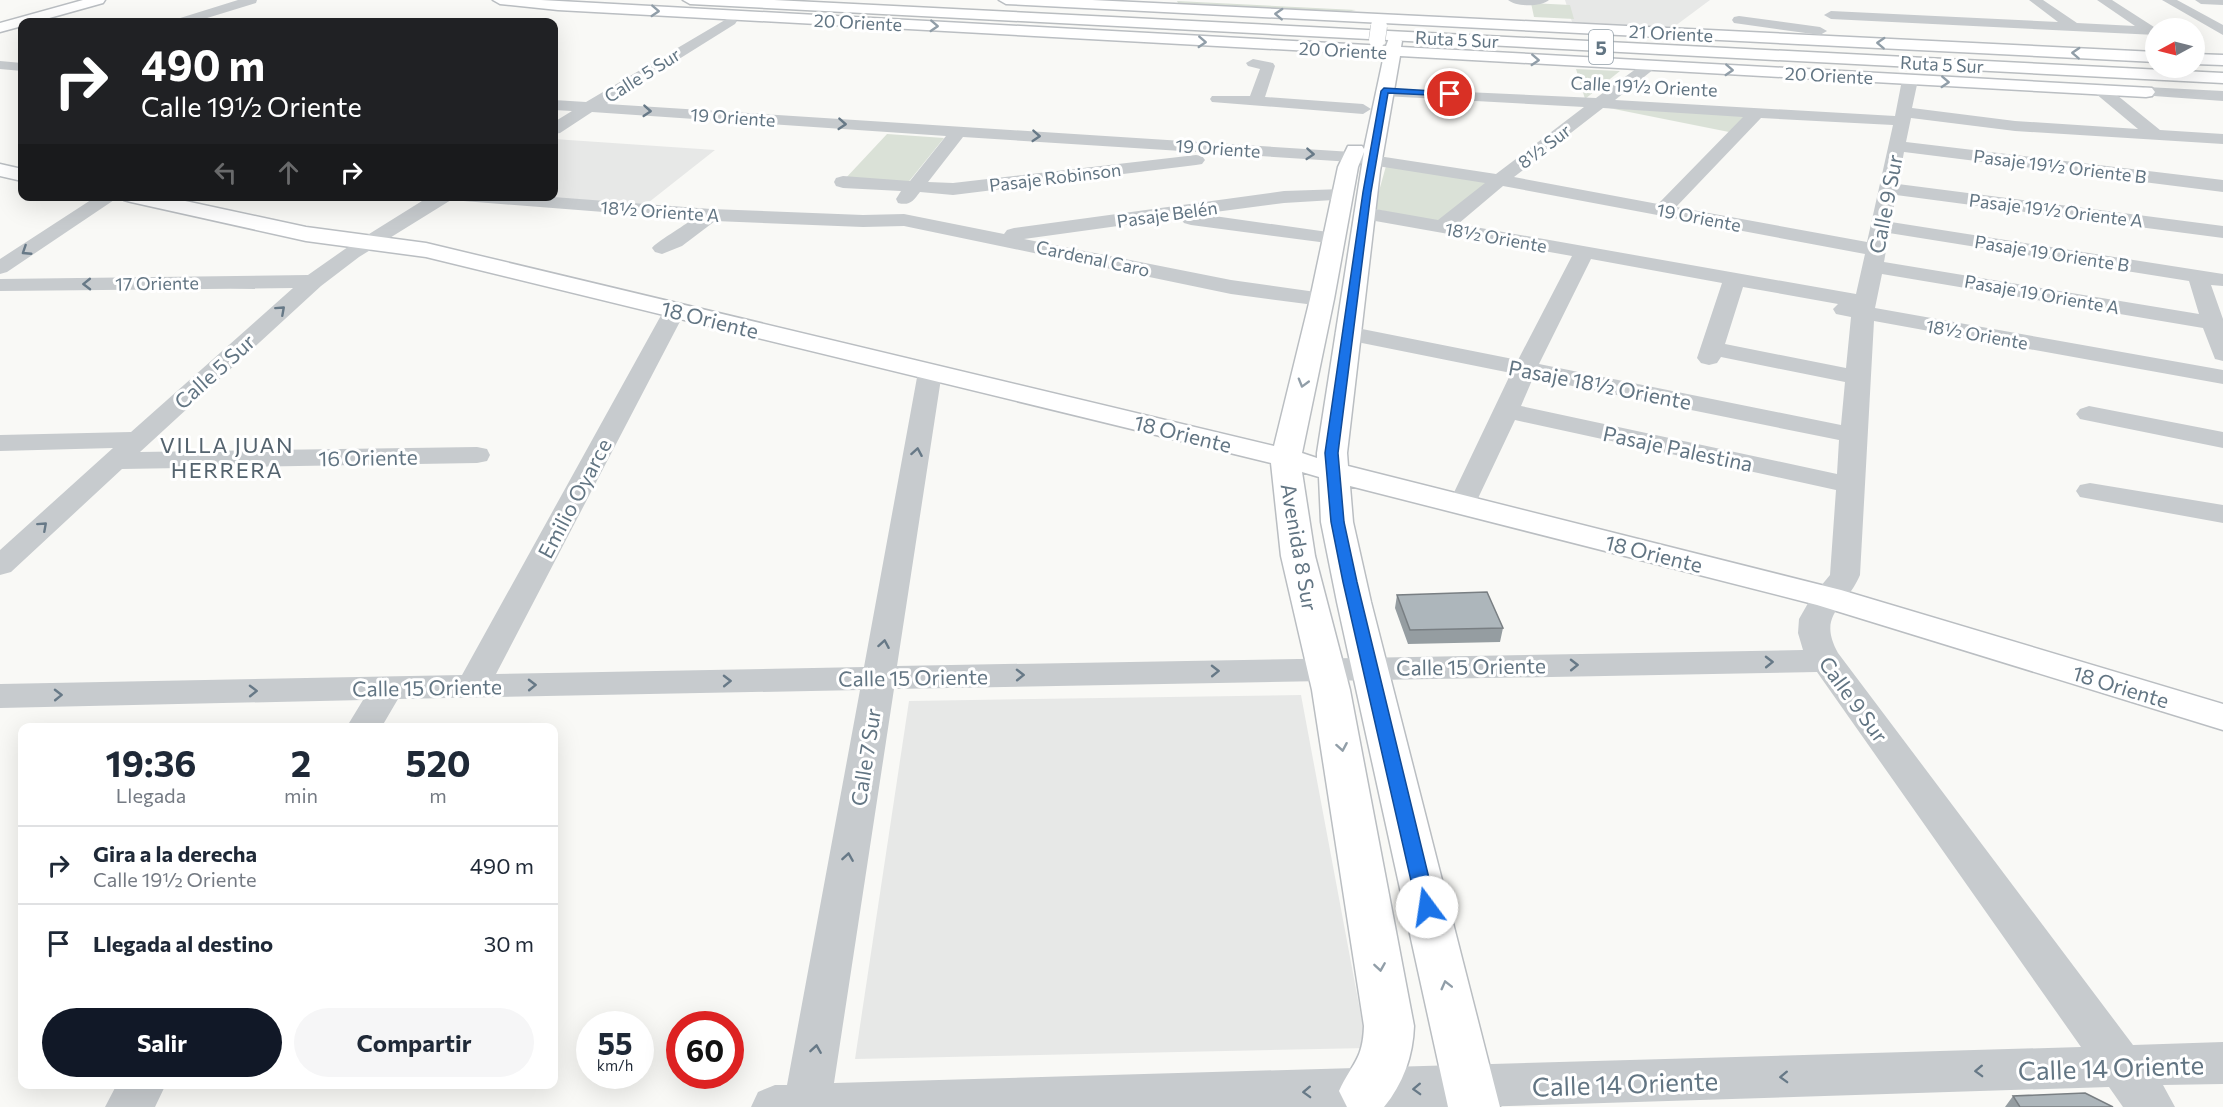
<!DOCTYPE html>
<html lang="es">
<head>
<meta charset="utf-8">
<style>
	:root { --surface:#fff; --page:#f6f6f7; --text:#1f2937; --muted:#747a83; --line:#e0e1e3; --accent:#111827 }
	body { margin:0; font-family:Commissioner,sans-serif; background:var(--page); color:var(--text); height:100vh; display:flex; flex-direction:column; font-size:22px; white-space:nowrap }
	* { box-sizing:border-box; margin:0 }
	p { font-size:20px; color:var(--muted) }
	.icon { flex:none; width:33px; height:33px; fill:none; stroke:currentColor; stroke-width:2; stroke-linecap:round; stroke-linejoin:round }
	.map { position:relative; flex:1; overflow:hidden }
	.sheet { position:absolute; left:18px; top:723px; width:540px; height:366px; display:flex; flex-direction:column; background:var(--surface); border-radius:12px; box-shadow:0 6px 24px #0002 }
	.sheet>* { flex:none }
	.banner { position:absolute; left:18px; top:18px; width:540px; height:183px; border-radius:12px; box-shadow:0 6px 24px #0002; background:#202124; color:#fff; overflow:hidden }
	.needle { width:39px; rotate:263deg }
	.tools { position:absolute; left:2145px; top:18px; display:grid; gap:12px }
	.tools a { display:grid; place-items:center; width:60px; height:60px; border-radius:50%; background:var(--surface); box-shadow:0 6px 24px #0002; font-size:30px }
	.speed { position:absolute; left:576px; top:1011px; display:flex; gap:12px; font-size:30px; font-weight:700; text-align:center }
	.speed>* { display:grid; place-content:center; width:78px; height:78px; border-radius:50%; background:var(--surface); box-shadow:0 6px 24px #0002; line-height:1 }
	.speed small { font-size:15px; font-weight:400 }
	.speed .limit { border:9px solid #d22; background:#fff; color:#111 }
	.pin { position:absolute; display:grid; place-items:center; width:51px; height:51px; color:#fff; margin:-26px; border:3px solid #fff; border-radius:50%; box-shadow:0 2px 6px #0007 }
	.me { position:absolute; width:66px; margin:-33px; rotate:346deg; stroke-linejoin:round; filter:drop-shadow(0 0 4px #0008) }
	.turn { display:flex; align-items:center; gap:21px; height:126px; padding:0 24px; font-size:27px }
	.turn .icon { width:78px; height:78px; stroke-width:2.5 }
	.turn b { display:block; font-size:42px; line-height:51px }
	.lanes { display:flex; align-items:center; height:57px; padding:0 24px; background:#0003; justify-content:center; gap:30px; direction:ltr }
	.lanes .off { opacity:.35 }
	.eta { display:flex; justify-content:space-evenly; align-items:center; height:102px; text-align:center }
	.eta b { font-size:36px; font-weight:700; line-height:42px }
	.button { display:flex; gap:12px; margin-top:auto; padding:12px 24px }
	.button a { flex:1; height:69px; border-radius:36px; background:var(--accent); color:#fff; font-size:24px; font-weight:700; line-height:69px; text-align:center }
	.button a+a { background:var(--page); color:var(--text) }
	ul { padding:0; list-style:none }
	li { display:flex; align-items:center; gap:18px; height:78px; padding:0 24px; border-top:2px solid var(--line) }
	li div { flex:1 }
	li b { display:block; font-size:22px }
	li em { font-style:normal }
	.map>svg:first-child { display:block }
	.built { fill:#e7e8e7 }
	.green { fill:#dae1d7 }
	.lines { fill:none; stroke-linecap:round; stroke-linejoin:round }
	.major-casing { stroke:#babec2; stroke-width:3 }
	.highway-casing { stroke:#b9bdc0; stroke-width:3 }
	.minor { fill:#c7cbce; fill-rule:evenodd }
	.major { fill:#fff; fill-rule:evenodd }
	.highway { fill:#fff; fill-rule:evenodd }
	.major-bridge-casing { stroke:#babec2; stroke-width:17; stroke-linecap:butt }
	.major-bridge { stroke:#fff; stroke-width:16 }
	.wall { fill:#959da1 }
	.building { fill:#adb6bb; stroke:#797f83; stroke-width:1.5 }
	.oneway { stroke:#919ea8 }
	.oneway2 { stroke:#677987 }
	.route { fill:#1a73e8; stroke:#114b97; stroke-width:1.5 }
	.labels { text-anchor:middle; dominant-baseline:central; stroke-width:6; stroke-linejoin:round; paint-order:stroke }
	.far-street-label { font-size:18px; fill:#627583; stroke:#fff }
	.shield { fill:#fff; stroke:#919ea8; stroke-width:1.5 }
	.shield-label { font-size:20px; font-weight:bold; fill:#627583 }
	.street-label { font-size:21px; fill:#627583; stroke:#fff }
	.neighbourhood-label { font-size:22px; letter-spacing:1.5px; fill:#54636e; stroke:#fff }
	.near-street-label { font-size:26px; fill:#627583; stroke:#fff }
</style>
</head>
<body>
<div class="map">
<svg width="2223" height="1107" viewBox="0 0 2223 1107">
	<rect width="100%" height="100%" fill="#f9f9f6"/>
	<path class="built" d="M1565 0H1710L1671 29 1573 25Z
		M554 139 715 150 644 206 520 197 554 196Z
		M1301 695 1367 1048 855 1059 909 701Z"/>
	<path class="green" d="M1177 1 1356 10 1343 13 1179 5Z
		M1531 3 1570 5 1574 19 1534 17Z
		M1576 69 1620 71 1585 99Z
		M1609 108 1749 116 1734 133Z
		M887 134 944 138 906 185 844 180Z
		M1386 166 1489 181 1437 222 1374 209Z"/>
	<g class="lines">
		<g class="major-casing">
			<path id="major" d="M83 0H105L103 3 35 22H22V26L0 32V23Z
				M493 0H541L1386 46 1389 38 1394 36 1402 41 1401 47 2152 88 2155 92 2152 96 2146 97 1400 56 1380 171 1347 453 1348 466 1841 590 2223 704V730L1817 605 1350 486 1353 522 1371 602 1500 1107H1448L1337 602 1321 522 1319 477 1302 472 1315 556 1350 690 1414 1026C1413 1056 1403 1084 1384 1107H1347L1339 1091C1352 1063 1363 1060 1364 1026L1312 690 1281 556 1271 463 426 257 306 241 131 202 124 200 121 196H162L306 227 426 243 1274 446 1310 299 1338 167 1348 146H1362L1364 149 1384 55 558 10 500 4ZM1364 152 1317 453V458L1302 453 1334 299 1358 167Z
				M999 0H1092L2156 52V62L1006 4Z
				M2194 54 2223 55V65L2194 64Z
				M0 164 22 169V181L0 176Z"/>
		</g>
		<g class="highway-casing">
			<path id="highway" d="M683 0H774L2223 73V83L690 4Z"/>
		</g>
		<path class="minor" d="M238 0H257L256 3 194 22H175L177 19Z
			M1508 0H1549C1541 7 1516 7 1508 0Z
			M2029 0H2043L2077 23 2135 26 2097 0H2112L2154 27 2161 28H2156V35L1831 19 1824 15 1831 11 2058 22Z
			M2162 0H2177L2223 25V35Z
			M2195 0H2223V5L2201 4Z
			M1739 16 1820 27 1827 31 1820 35 1734 23 1732 20 1734 17Z
			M730 17 737 21 735 24 607 104 1352 152 1496 174 1584 107 1384 96 1378 94 1376 91 1378 88 1596 98 1644 63 1649 62 1656 66 1654 69 1615 100 1895 116 1902 80 1910 75 1918 80 1912 108 2015 121 2138 129 2095 93 2093 90 2101 85 2107 87 2160 130 2223 134V144L2015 131 1911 118 1906 142 2223 180V192L1904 152 1898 184 2223 226V238L1896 195 1891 222 2223 274V286L2211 285 2223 319V361L2215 359 2203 328 1882 274 1875 308 2223 370V384L1874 321 1860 575C1847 607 1816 613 1838 653L2133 1045 2223 1042V1084L2163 1085 2175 1107H2123L2109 1087 1475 1107H751L758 1092 775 1085H787L860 690 398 699 381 728H346L363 700 0 708V684L462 675 664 310 667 305 675 303 683 305 686 310 496 674 864 667 918 372 921 367 930 365 939 367 942 372 897 666 1803 650 1798 633 1799 619 1811 598 1830 575 1836 490 1515 420 1472 511 1462 514 1452 511 1448 505 1511 373 1347 340 1339 338 1335 333 1339 328 1347 326 1518 360 1572 256 1364 219 1357 217 1354 213 1357 209 1364 207 1438 220 1485 183 1352 162 963 137 928 182 953 183 1196 155 1202 156 1205 160 1202 164 1196 165 953 195 920 192C913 201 910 206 898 203L896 199 901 191 843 188 836 186 834 182 836 178 843 176 910 181 946 136 592 112 560 133 554 134V122L572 111 554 110V100L586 102ZM1603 108 1743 117 1658 204 1514 177ZM1761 118 1893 125 1867 242 1676 207ZM1503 186 1865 254 1856 294 1458 224ZM1889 233 2189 281 2199 314 1884 262ZM1591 259 1722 283 1697 358 1701 363 1709 365 1717 363 1721 357 1845 382 1841 425 1539 364ZM1743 287 1838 304 1833 309 1836 314 1851 317 1846 368 1725 344ZM1533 378 1839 440 1837 474 1521 406ZM1817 672 2081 1047 834 1083 894 689Z
			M1253 59 1273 63 1275 66 1265 97 1363 104 1371 109 1363 114 1212 102 1210 99 1212 96H1250L1260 69 1248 66 1246 63Z
			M0 61 22 63V71L0 69Z
			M2146 87 2223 91V101L2140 95 2138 92 2140 89Z
			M1343 189 1350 191 1352 195 1350 199 1284 203 1200 214 1342 234 1345 238 1342 242 1335 244 1191 225 1184 223 1181 219 1183 217 1024 239 1231 280 1330 294 1333 299 1330 304 1322 306 1231 294 904 226 863 227 715 221 682 246 662 254 655 252 652 248C655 243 685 225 693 219L451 200 359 257 321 286 140 452 477 447 487 449 490 455 487 461 477 463 122 469 11 572 0 575V550L113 448 0 451V435L131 432 293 288 0 291V279L308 275 345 249 430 196H540L711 209 863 215 904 214 1004 234 1007 230 1014 228 1284 191Z
			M97 196H120L7 272 0 274V259Z
			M2089 406 2223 432V448L2080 419 2076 414 2080 409Z
			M2090 483 2223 505V523L2080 497 2076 491 2080 485Z
			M117 1084H166L155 1107H105Z"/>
		<use href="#major" class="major"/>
		<use href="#highway" class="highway"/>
		<g class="major-bridge-casing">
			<path id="major-bridge" d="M1377 40 1379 26"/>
		</g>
		<use href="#major-bridge" class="major-bridge"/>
	</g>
	<path class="wall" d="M1397 595 1503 628 1500 642 1408 644 1395 608Z
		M2013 1096 2113 1107H2005Z"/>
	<path class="building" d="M1487 592 1503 628 1410 630 1397 595Z
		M2085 1093 2113 1107H2020L2013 1096Z"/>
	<defs><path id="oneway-chevron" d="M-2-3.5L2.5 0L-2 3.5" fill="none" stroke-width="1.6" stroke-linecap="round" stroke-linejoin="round" transform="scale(1.5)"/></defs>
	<g class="oneway">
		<use href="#oneway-chevron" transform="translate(655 11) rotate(3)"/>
		<use href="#oneway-chevron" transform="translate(1279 14) rotate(-177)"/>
		<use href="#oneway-chevron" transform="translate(934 26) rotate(3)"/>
		<use href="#oneway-chevron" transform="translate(1202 42) rotate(3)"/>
		<use href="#oneway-chevron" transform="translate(1881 43) rotate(-177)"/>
		<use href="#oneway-chevron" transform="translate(2076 53) rotate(-177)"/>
		<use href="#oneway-chevron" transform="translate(1535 60) rotate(3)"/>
		<use href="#oneway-chevron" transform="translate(1729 70) rotate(3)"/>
		<use href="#oneway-chevron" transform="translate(1945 82) rotate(3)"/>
		<use href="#oneway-chevron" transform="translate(1303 383) rotate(106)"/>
		<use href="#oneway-chevron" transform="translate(1342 747) rotate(80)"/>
		<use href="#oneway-chevron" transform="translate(1380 967) rotate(81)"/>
		<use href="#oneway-chevron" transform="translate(1446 985) rotate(-104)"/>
	</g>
	<g class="oneway2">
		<use href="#oneway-chevron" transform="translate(647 111) rotate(4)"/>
		<use href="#oneway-chevron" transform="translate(842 124) rotate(4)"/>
		<use href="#oneway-chevron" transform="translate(1036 136) rotate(4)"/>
		<use href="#oneway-chevron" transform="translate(1310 154) rotate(4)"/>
		<use href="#oneway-chevron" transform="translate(26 251) rotate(147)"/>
		<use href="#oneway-chevron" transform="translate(87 284) rotate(179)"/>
		<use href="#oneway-chevron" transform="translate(281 310) rotate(-42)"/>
		<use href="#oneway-chevron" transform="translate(917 452) rotate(-80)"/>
		<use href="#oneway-chevron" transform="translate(43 526) rotate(-42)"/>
		<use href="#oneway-chevron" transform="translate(884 644) rotate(-80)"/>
		<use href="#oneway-chevron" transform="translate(1769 662) rotate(-1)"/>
		<use href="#oneway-chevron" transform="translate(1574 665) rotate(-1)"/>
		<use href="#oneway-chevron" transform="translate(1215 671) rotate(-1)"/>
		<use href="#oneway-chevron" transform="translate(1020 675) rotate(-1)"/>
		<use href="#oneway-chevron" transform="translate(727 681) rotate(-1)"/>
		<use href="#oneway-chevron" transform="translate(532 685) rotate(-1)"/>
		<use href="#oneway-chevron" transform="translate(253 691) rotate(-1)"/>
		<use href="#oneway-chevron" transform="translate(58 695) rotate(-1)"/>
		<use href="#oneway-chevron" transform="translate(848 857) rotate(-81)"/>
		<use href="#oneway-chevron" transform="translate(816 1049) rotate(-81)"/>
		<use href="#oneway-chevron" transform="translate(1979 1071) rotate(178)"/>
		<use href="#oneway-chevron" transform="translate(1784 1077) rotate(178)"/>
		<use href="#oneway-chevron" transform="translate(1417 1089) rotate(178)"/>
		<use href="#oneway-chevron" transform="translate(1307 1092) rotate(178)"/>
	</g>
	<path class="route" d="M1384 88 1450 92 1453 94 1450 96 1388 93 1371 192 1338 453 1344 522 1357 582 1436 907 1433 912 1427 915 1420 912 1417 907 1343 582 1331 522 1325 453 1363 192 1381 91Z"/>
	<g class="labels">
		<g class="far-street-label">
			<text transform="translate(858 22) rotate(3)">20 Oriente</text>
			<text transform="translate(1671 33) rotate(3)">21 Oriente</text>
			<text transform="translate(1457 39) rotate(3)">Ruta 5 Sur</text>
			<text transform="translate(1343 50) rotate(3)">20 Oriente</text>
			<text transform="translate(1942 64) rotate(3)">Ruta 5 Sur</text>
			<text transform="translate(642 75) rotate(-32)">Calle 5 Sur</text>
			<text transform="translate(1829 75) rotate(3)">20 Oriente</text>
			<text transform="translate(1644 86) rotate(3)">Calle 19½ Oriente</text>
			<text transform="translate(733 117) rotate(4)">19 Oriente</text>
			<text transform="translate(1544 146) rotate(-37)">8½ Sur</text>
			<text transform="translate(1218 148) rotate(4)">19 Oriente</text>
			<text transform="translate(2060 166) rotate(7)">Pasaje 19½ Oriente B</text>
			<text transform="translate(1055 177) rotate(-7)">Pasaje Robinson</text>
			<text transform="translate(2056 210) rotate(7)">Pasaje 19½ Oriente A</text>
			<text transform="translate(660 211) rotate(4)">18½ Oriente A</text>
			<text transform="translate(1167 214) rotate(-8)">Pasaje Belén</text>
			<text transform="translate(1699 217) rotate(11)">19 Oriente</text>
			<text transform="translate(1496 237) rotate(10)">18½ Oriente</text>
			<text transform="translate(2052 253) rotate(9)">Pasaje 19 Oriente B</text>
			<text transform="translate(1093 258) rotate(12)">Cardenal Caro</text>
			<text transform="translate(157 283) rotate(-1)">17 Oriente</text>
			<text transform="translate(2042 294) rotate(10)">Pasaje 19 Oriente A</text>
			<text transform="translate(1977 334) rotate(10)">18½ Oriente</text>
		</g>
		<rect class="shield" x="1589" y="30" width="24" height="34" rx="4.5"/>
		<g class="shield-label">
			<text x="1601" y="47">5</text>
		</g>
		<g class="street-label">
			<text transform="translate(1885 204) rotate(-79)">Calle 9 Sur</text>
			<text transform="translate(710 319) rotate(14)">18 Oriente</text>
			<text transform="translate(214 371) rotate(-42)">Calle 5 Sur</text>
			<text transform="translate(1600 384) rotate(11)">Pasaje 18½ Oriente</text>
			<text transform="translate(1183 433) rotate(14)">18 Oriente</text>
			<text transform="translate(1678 448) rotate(12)">Pasaje Palestina</text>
			<text transform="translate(368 457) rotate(-1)">16 Oriente</text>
			<text transform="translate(574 498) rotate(-62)">Emilio Oyarce</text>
			<text transform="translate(1300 547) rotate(80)">Avenida 8 Sur</text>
			<text transform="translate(1654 553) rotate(14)">18 Oriente</text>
			<text transform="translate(1471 666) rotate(-1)">Calle 15 Oriente</text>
			<text transform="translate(913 677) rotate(-1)">Calle 15 Oriente</text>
			<text transform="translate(2121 686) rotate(17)">18 Oriente</text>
			<text transform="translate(427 687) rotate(-1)">Calle 15 Oriente</text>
			<text transform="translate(1854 699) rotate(54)">Calle 9 Sur</text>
			<text transform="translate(865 757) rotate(-81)">Calle 7 Sur</text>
		</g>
		<g class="neighbourhood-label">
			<text x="227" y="444">VILLA JUAN<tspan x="227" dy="25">HERRERA</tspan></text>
		</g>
		<g class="near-street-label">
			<text transform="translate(2111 1067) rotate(-2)">Calle 14 Oriente</text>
			<text transform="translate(1625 1083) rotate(-2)">Calle 14 Oriente</text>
		</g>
	</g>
</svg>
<div class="tools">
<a><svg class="needle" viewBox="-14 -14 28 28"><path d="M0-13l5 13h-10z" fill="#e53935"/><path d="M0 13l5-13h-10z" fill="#747a83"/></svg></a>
</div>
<div class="speed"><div>55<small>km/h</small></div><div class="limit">60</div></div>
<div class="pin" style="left:1450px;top:94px;background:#d93025"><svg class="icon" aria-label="arrive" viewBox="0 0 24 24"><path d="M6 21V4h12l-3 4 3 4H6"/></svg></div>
<svg class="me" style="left:1427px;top:907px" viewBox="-20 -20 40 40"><circle r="19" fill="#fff"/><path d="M0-13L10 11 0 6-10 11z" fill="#1a73e8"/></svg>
<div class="banner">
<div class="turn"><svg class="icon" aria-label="right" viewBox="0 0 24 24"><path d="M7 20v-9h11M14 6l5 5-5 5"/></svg><div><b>490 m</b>Calle 19½ Oriente</div></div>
<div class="lanes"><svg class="icon off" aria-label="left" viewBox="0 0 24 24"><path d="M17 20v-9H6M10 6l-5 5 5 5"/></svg><svg class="icon off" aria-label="ahead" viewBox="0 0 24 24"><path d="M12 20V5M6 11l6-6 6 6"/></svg><svg class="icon" aria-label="right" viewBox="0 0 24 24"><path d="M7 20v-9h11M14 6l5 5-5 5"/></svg></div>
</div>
<section class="sheet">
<div class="eta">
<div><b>19:36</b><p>Llegada</p></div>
<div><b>2</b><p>min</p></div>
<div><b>520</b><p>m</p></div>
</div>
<ul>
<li><svg class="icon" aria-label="right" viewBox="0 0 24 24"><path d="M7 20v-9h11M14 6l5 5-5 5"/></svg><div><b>Gira a la derecha</b><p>Calle 19½ Oriente</p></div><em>490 m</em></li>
<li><svg class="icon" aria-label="arrive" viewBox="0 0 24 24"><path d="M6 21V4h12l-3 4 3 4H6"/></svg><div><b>Llegada al destino</b></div><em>30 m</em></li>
</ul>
<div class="button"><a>Salir</a><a>Compartir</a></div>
</section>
</div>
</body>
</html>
